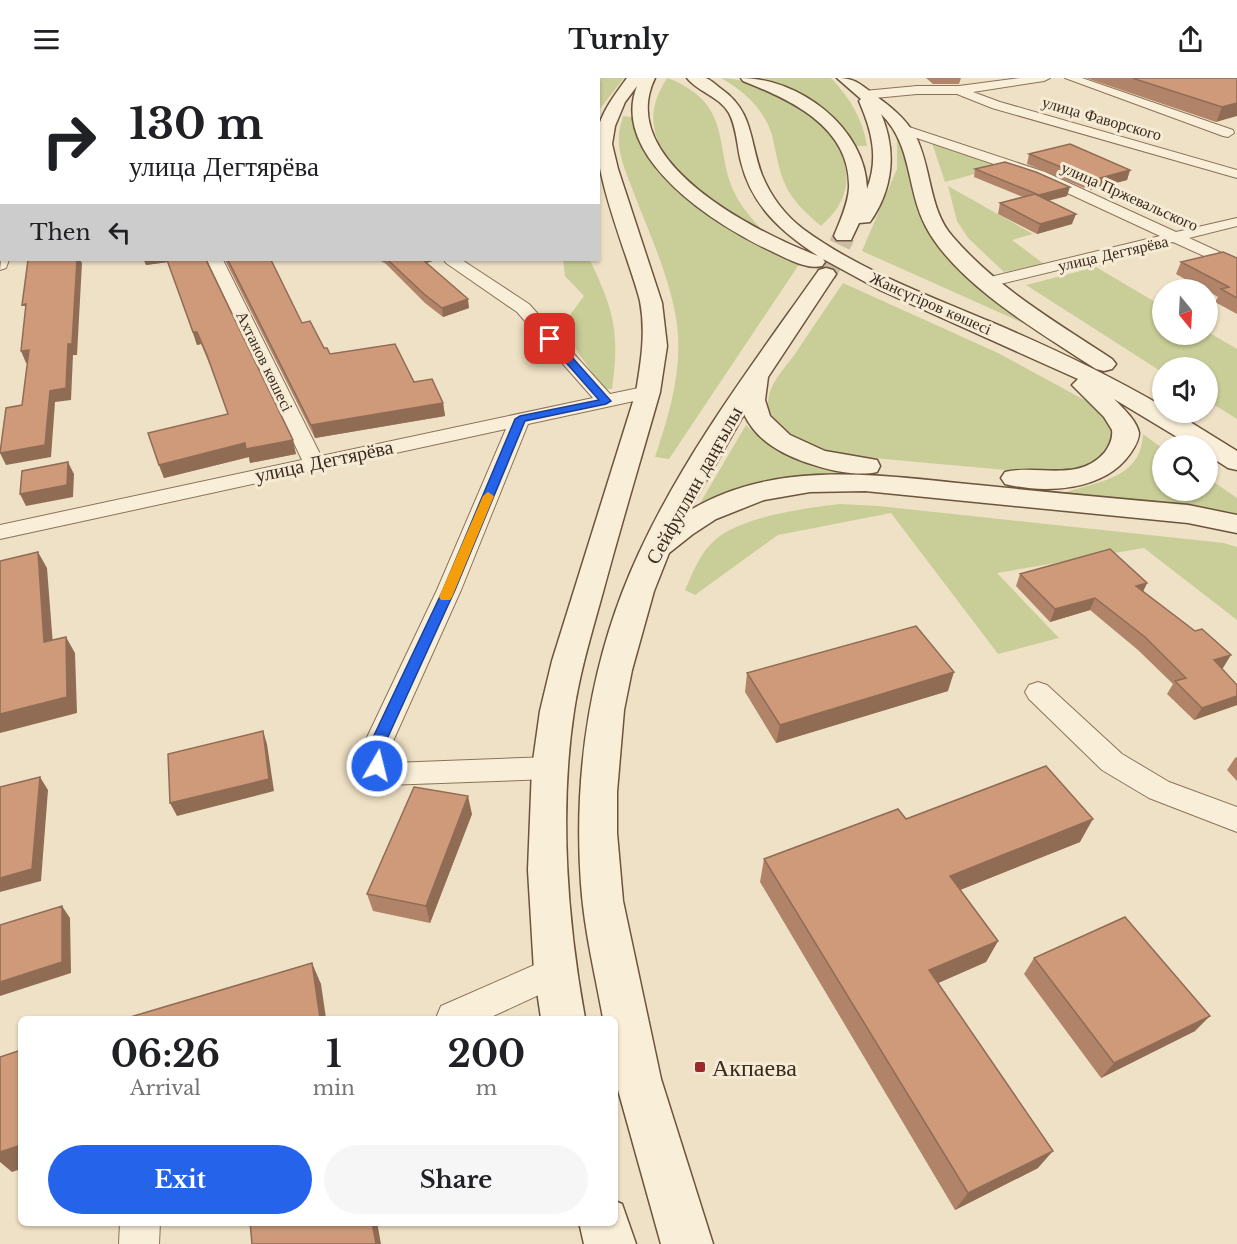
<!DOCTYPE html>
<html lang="en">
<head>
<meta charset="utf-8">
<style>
	:root { --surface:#fff; --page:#f6f6f6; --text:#202124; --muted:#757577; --accent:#2563eb }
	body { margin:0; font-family:"Libre Baskerville",serif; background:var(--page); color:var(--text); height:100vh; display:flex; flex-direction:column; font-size:22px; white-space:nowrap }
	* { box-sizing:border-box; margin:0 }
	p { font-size:20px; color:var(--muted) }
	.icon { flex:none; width:33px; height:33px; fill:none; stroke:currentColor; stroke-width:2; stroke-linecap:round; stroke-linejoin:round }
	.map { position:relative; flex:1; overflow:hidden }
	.drawer { position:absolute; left:18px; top:938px; width:600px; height:210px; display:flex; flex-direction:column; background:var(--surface); border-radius:9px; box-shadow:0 2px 4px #0004 }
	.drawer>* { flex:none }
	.top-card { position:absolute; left:0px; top:0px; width:600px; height:183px; box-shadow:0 2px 4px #0004; background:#fff; color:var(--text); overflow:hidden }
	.needle { width:39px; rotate:162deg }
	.controls { position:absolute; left:1152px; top:201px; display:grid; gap:12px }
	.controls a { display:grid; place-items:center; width:66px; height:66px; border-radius:50%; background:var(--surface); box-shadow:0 2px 4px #0004; font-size:30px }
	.pin { position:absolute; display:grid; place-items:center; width:51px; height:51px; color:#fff; margin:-26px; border-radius:12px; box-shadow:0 3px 9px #0006 }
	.me { position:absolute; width:66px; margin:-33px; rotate:8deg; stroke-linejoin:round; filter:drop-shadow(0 0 4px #0008) }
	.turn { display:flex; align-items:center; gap:21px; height:126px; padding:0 30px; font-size:27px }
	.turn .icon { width:78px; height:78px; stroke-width:2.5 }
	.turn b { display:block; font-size:42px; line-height:51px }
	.then { display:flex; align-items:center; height:57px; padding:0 30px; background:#0003; gap:12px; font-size:22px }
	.eta { display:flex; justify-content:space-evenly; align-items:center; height:102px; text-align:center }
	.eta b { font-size:36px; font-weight:700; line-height:42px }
	.primary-button { display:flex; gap:12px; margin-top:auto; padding:12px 30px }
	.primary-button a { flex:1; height:69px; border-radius:36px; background:var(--accent); color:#fff; font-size:24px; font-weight:700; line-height:69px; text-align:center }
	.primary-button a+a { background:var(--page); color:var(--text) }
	header { display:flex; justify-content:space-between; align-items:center; height:78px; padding:0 30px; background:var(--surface); font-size:27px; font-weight:700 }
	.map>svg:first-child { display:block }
	.green { fill:#c9ce98 }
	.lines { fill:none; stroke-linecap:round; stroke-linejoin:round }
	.secondary-tunnel { stroke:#cbbda4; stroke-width:22; stroke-dasharray:22 10; stroke-linecap:butt }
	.street-casing { stroke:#8b725b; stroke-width:2 }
	.secondary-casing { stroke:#6c543e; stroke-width:3 }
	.street { fill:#f9efd9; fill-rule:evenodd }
	.secondary { fill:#f9efd9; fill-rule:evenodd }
	.wall { fill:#b18469 }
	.shaded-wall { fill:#906c55 }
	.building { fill:#ce9a7a; stroke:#906c55; stroke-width:1.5 }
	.route { fill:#2563eb; stroke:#184099; stroke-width:1.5 }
	.slow { fill:#f59e0b }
	.poi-dot { fill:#9b292e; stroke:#f6ebd5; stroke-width:2 }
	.labels { text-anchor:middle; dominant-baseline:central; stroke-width:6; stroke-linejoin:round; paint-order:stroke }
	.far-street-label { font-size:16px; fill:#3a2b1f; stroke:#f6ebd5 }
	.street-label { font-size:20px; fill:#3a2b1f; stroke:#f6ebd5 }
	.near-poi-label { font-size:24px; fill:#3a2b1f; stroke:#f6ebd5; text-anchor:start }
</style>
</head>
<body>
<header><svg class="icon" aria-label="menu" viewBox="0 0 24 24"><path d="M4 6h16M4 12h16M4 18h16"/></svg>Turnly<svg class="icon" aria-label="share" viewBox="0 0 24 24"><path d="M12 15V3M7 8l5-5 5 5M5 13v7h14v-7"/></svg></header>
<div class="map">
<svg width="1237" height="1166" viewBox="0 0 1237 1166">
	<rect width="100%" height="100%" fill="#efe1c5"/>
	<path class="green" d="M579 0H624L599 32 598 2Z
		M667 0C677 3 687 9 695 15 725 38 719 72 730 104 737 124 750 139 764 154 727 135 659 94 654 48 651 30 658 15 667 0Z
		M721 0C775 0 875 63 839 127 835 135 827 142 821 148 807 136 792 123 785 106 778 91 776 73 772 57 764 31 744 13 721 0Z
		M763 0H831C850 20 863 41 867 68H857C834 35 799 16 763 0Z
		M623 38 632 39C646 119 737 151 800 185L669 381 655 379C670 334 684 288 676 240 669 198 650 157 635 118 628 99 617 77 619 56 619 50 622 44 623 38Z
		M892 50 901 62 926 141 1052 258 862 173 897 91V63Z
		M932 65 1001 89 945 104Z
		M948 108 1033 156 1012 162 1044 186 1004 194 968 160 957 143Z
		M563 182H590C614 233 620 254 612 311H603L561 249 584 218 565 198Z
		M1096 189 1162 228V256H1208V254L1237 271V341L1208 323V290H1162V294L1026 207Z
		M843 205 998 275 1090 325C1102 335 1119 348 1112 366 1105 381 1086 388 1071 392 1043 398 1011 392 984 390 939 386 895 382 851 378 821 373 753 354 771 311 776 298 789 285 797 273 812 250 828 227 843 205Z
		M746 347C786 390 848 395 904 404L808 398 773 404 696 432Z
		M1143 356 1162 370V412H1208V400L1237 420V439L1061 416C1095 403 1141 403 1143 356Z
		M840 426 878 428 1224 465 1237 469V542L1144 470 997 495 1059 560 998 576 891 435 778 457 695 517 685 512C693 494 701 473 716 461 744 438 805 430 840 426Z"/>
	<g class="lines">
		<path class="secondary-tunnel" d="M826 196 844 158"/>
		<g class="street-casing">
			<path id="street" d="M73 0H95L72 2Z
				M190 0H202L203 2H191Z
				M1020 0H1050L1044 3 973 14 1000 24 1237 92V100L992 30 957 16H917L864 21 858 17 864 13 917 8H959Z
				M1065 0H1082L1233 52 1234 55 1228 59 1223 58Z
				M0 6H2V14H0Z
				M903 47 1045 94 1176 154 1237 140V148L1189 160 1237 182V193L1173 164 988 209 982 207 980 204 982 201 1160 158 1035 100 899 54 897 51Z
				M2 173V182H9L6 190 0 192Z
				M207 182H223L321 378 593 320 517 234 446 185 444 182H462L529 226 610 316 648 308 655 310 658 314 655 318 648 320 528 346 461 512 389 672 392 685 550 679 560 682 564 690 560 698 550 701 386 707C367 701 363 690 361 672L437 512 506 351 0 461V447L302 382Z
				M1038 604 1047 607 1122 676 1169 704 1237 729V754L1149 720 1102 692 1029 621 1025 614 1029 607Z
				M555 878 567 882 571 893 567 904 489 940H436L441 928Z
				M120 1144H160L159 1166H119Z"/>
		</g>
		<g class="secondary-casing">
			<path id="secondary" d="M567 0H581V2H567Z
				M627 0H655C614 84 758 155 818 178 782 154 752 129 741 84 737 69 737 50 729 35 719 18 698 14 687 0 692 0 700 0 705 0 710 1 716 7 720 10 754 33 749 63 762 97 771 119 785 137 803 151 859 192 927 217 991 244 1050 269 1107 296 1162 328V334H1174L1237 373V392L1228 390 1208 377V368H1192L1114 321C1123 330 1137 343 1139 355 1139 363 1134 370 1130 376 1104 413 1046 416 1005 406L1001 400 1005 394C1038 386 1079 405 1105 374 1110 367 1113 360 1112 352L1104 339 1072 307 1078 301 880 212 823 181 825 184 822 188C806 192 786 180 771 173 717 148 609 80 637 8L625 24 615 48 612 66 618 91 662 225 667 268 660 314C641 381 621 447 603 514 592 554 580 593 574 633 559 732 567 842 585 940H541L534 893 528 792 532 690 540 633 552 583 636 314C641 284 646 254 640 223 630 182 587 84 599 47 605 29 616 15 627 0Z
				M741 0C799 0 866 50 867 111 879 80 872 53 859 23L861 21 837 0C856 0 861 7 876 18 891 29 905 40 915 57 932 89 928 131 953 159 997 210 1056 244 1112 281L1116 286 1112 291 1104 293 1096 291C1041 255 957 207 926 149 906 111 913 67 881 36 897 73 893 111 870 144L859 145 851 162H837L834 158C840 143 848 126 849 110 851 49 791 22 743 3Z
				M826 190 833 192 836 196 768 299 765 322 770 338 790 357 825 373 877 382 880 388 877 394C849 401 795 384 772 368 760 360 750 349 744 336L689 433C778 378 890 399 988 408 1055 415 1121 421 1188 427L1237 437V455L1188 445 865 413 810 414 764 422 716 441 693 456 669 475 654 513 632 592 624 632 617 714V755L623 823 661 1001 713 1166H661L615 1001V940H603C595 896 584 851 581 806 573 693 591 578 639 475 686 373 755 283 819 192Z
				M615 1123 622 1126 636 1166H584L579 1144H615Z"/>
		</g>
		<use href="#street" class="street"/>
		<use href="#secondary" class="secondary"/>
	</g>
	<path class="wall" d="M211 0H458L461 2H214Z
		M926 0H961L959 6H933Z
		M1086 0H1237L1216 44Z
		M1029 76 1130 92 1127 102 1089 112 1027 86Z
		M975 91 1067 118 1048 123 1072 146 1037 156 998 136 1000 125 1023 119 974 99Z
		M1237 180V236L1215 224 1218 219 1208 213V212H1204L1176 196 1181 184Z
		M144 182H206L296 376 250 385 249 379 164 400 159 387 228 336 211 290 201 266 197 267 168 184 146 187Z
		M225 182H271L302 245 330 276 414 304 443 325 445 338 315 360Z
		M379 182H436L426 185 469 230 443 239 425 225 386 186Z
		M1020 496 1147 505 1143 513 1223 590H1221L1237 607V627L1194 642 1167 616 1173 606 1138 572 1090 532 1050 544 1016 508Z
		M747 595 948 613 776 665 745 614Z
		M1237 679V703L1227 692 1235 680Z
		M472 736 430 845 373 833 367 816Z
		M906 741 1080 764 960 812 998 863 986 884 938 905 1038 1090 955 1132 760 804 764 781Z
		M1034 880 1195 953 1101 1000 1024 896Z"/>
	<path class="shaded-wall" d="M1237 25V38L1216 44 1222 29Z
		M1130 92 1127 102 1089 112 1093 102Z
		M2 100V128L0 136V108Z
		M1070 109 1067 118 1037 125 1039 117Z
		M1076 136 1072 146 1037 156 1040 146Z
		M1 141 2 143V162L0 169Z
		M77 182H80L82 185 77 277H73L71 322 55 324 51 379 6 387 0 375 50 313 68 266Z
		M144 182H167L168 184 146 187Z
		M419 182H436L420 187Z
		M468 221 469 230 443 239 442 230Z
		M193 254H197L201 266 197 267Z
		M29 272 34 283 26 285 21 273Z
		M443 325 445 338 315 360 311 347Z
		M293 362 296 376 250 385 249 379 164 400 159 387 245 365Z
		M68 384 74 396 73 419 26 428 20 416Z
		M38 474 47 490 54 580 44 564Z
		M1147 505 1141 518 1136 508Z
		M1095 520 1090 532 1050 544 1055 531Z
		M66 559 75 575 77 635 0 655V636Z
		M1231 577 1223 590 1206 595 1214 582Z
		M954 594 948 613 776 665 780 647Z
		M1237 618V627L1194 642 1202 630Z
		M263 653 267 666 274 713 177 738 170 725Z
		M40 699 48 712 41 803 0 814V800Z
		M468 718 472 736 430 845 426 828Z
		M1093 741 1080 764 940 820 950 798Z
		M62 828 70 840 71 895 0 918V904Z
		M998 863 986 884 920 913 929 892Z
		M312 885 321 906 326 940H320Z
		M1210 938 1195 953 1101 1000 1114 985Z
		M21 1067V1091L12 1094 0 1084V1074Z
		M1053 1073 1038 1090 955 1132 968 1115Z
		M372 1144H377L381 1166H376Z"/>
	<path class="building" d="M221 0H458L461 2H224Z
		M1132 0H1237V25L1222 29Z
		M2 49V100L0 108V50Z
		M1070 66 1130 92 1093 102 1029 76Z
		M1005 84 1036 94 1070 109 1039 117 975 91Z
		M1035 116 1076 136 1040 146 1000 125Z
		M1223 174 1237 180V220L1221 211 1229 209 1181 184Z
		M28 182H77L72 266H68L66 310 50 313 45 367 0 375 6 330 22 327 29 272 21 273 26 226 22 227Z
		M167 182H206L293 362 246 371 245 365 159 387 148 355 228 336 207 277 197 254H193Z
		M228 182H271L302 245 310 243 324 270H327L330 276 395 266 414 304 432 301 443 325 311 347Z
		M388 182H423L468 221 442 230 424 216Z
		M68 384 67 407 20 416 22 393Z
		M1110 471 1147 505 1136 508 1195 553 1202 551 1231 577 1214 582 1237 607V618L1202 630 1175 603 1186 600 1145 559 1095 520 1055 531 1020 496Z
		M38 474 44 564 66 559 67 619 0 636V483Z
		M916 548 954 594 780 647 747 595Z
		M263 653 269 701 170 725 168 676Z
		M1046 688 1093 741 950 798 998 863 929 892 1053 1073 968 1115 764 781 898 731 906 741Z
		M40 699 32 791 0 800V709Z
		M414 709 468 718 426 828 367 816Z
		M62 828V884L0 904V847Z
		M1125 839 1210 938 1114 985 1034 880Z
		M312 885 320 940H127Z
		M21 972V1067L0 1074V979Z
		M250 1144H372L376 1166H252Z"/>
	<path class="route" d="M550 258 554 259 611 323 606 326 525 343 455 512 382 672 384 688 382 692H371L367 672 443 512 515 341 520 338 599 322 547 263 546 261Z"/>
	<path class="slow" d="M488 414 494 418 452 519 450 522H441L439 519 483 418Z"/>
	<rect class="poi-dot" x="694" y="983" width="12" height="12" rx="3"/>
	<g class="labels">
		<g class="far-street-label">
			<text transform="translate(1102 40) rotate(16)">улица Фаворского</text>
			<text transform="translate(1130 118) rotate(24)">улица Пржевальского</text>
			<text transform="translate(1113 175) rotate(-13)">улица Дегтярёва</text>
			<text transform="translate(931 225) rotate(24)">Жансүгіров көшесі</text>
			<text transform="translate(265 283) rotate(64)">Ахтанов көшесі</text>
		</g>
		<g class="street-label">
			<text transform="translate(324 383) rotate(-12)">улица Дегтярёва</text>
			<text transform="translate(694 407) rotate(-61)">Сейфуллин даңғылы</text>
		</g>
		<g class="near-poi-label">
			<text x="712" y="989">Акпаева</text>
		</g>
	</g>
</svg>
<div class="controls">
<a><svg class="needle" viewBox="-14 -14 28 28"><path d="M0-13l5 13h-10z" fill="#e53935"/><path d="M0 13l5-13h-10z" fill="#757577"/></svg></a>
<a><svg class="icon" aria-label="sound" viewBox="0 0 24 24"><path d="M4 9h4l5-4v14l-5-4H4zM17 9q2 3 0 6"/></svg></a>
<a><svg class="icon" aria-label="search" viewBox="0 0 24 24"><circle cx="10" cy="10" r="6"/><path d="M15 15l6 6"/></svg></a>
</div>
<div class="pin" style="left:550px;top:261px;background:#d93025"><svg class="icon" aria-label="arrive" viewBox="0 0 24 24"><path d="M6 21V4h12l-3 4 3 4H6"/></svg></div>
<svg class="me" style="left:377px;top:688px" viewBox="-20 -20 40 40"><circle r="17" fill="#2563eb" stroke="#fff" stroke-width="3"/><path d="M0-11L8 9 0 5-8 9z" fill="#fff"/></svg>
<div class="top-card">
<div class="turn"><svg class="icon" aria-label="right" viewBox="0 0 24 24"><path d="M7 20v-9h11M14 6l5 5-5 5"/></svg><div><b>130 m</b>улица Дегтярёва</div></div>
<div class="then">Then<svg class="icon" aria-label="left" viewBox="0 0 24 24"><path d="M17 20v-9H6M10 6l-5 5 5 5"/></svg></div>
</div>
<section class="drawer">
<div class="eta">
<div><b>06:26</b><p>Arrival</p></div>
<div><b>1</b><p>min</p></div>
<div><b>200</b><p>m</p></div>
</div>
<div class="primary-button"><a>Exit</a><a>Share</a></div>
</section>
</div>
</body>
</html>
